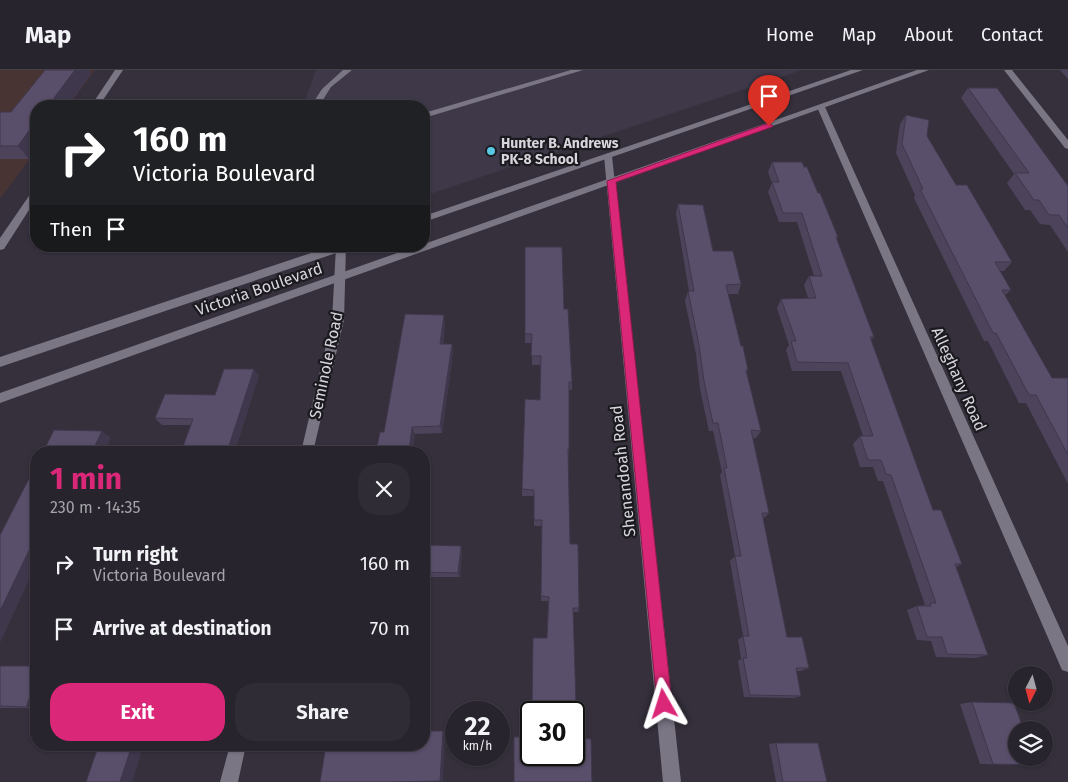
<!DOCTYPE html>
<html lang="en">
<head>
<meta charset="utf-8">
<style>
	:root { --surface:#28242d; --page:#302c35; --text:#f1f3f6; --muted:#a5a4aa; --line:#444149; --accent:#db2777 }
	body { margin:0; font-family:"Fira Sans",sans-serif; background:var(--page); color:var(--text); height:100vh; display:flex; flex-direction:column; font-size:19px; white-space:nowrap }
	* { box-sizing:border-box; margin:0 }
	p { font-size:16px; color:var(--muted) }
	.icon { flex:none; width:28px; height:28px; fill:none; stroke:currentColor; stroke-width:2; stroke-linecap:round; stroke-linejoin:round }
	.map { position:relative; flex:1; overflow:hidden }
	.drawer { position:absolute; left:30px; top:376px; width:400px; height:305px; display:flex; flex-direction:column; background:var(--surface); border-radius:20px; box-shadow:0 1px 4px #0004,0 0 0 1px var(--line) }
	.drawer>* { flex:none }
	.guide { position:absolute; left:30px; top:30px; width:400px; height:152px; border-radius:20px; box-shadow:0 1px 4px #0004,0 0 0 1px var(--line); background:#202124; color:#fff; overflow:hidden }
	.needle { width:32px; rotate:186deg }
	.buttons { position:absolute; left:1008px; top:596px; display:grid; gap:10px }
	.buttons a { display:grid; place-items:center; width:45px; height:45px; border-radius:50%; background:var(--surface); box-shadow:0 1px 4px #0004,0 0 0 1px var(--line); font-size:25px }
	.speed { position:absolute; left:445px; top:631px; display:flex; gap:10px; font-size:25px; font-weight:700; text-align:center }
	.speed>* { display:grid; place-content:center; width:65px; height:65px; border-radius:50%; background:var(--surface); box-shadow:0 1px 4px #0004,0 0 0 1px var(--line); line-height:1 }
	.speed small { font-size:12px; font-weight:400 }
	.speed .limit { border:2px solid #111; border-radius:8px; background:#fff; color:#111 }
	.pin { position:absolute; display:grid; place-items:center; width:42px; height:42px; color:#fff; margin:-51px -21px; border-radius:50% 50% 50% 0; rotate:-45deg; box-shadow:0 0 5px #0007 }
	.pin .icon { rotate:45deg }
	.me { position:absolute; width:55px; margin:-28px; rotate:354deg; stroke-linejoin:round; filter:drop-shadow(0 0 4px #0008) }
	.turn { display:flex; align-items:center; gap:18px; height:105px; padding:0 20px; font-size:22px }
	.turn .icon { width:65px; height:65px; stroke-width:2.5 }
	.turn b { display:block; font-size:35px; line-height:42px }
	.then { display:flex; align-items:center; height:48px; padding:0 20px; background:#0003; gap:10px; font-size:19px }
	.round { display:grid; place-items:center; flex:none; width:52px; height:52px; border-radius:20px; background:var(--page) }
	.headline { display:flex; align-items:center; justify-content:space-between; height:85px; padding:0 20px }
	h1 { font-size:30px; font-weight:700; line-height:38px; color:var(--accent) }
	.cta { display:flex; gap:10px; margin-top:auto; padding:10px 20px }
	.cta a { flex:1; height:58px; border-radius:20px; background:var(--accent); color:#fff; font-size:20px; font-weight:700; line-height:58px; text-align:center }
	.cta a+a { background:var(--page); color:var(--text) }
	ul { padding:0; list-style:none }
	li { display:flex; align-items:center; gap:15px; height:65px; padding:0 20px }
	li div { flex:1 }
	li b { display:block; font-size:19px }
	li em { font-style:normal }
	header { display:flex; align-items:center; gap:30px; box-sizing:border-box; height:70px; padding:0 25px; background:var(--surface); border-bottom:1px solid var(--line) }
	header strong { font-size:24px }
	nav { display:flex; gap:28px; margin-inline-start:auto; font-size:18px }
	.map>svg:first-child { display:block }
	.industrial { fill:#493434 }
	.built { fill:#3e3849 }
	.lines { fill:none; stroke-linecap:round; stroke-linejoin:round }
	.service { fill:#7b7684; fill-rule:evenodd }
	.minor { fill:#7b7684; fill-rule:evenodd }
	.secondary { fill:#7b7684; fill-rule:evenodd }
	.wall { fill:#4d445c }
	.shaded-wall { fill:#3f374b }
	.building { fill:#5a4f6b; stroke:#3f374b }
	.route { fill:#db2777; stroke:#8e194d }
	.poi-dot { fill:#57c9e2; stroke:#1b1a1f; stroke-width:2 }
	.labels { text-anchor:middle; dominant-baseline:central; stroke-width:4.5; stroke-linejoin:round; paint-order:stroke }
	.far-poi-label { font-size:14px; font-weight:bold; fill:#d8d5dd; stroke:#1b1a1f; text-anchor:start }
	.street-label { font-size:16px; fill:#d8d5dd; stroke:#1b1a1f }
</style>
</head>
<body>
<header>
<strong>Map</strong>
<nav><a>Home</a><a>Map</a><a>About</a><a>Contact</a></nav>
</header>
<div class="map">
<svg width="1068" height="712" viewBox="0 0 1068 712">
	<rect width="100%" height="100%" fill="#35303c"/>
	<path class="industrial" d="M0 0H95L68 36H36V80L0 129Z"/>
	<path class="built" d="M316 0H802L424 126V36H303Z"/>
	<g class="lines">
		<path class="service" d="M343 0H352L331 17 319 36H311L322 19Z
			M571 0H583L424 48V43Z"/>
		<path class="minor" d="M115 0H123L99 36H91Z
			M1004 0H1012L1068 70V79L1065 78Z
			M821 34 825 37 1068 576V602L1062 600 817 37Z
			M608 83 612 86 681 712H663L604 86Z
			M36 119V129L4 179 0 180V168L33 120Z
			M346 176 344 250 313 382H301L332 250 336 177Z
			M230 675H246L238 712H220Z"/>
		<path class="secondary" d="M851 0H863L424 152V146Z
			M917 0H929L0 333V323L417 176H424V174Z
			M332 176H349L348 179 0 297V287Z"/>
	</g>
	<path class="wall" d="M1060 0H1068V9Z
		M91 4 29 89H0V42H11Z
		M968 18 1068 116V182L1050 155 1040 154 1030 140H1025L1007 113 1014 104 961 28Z
		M906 45 927 66 956 115 1012 192 1004 201H1000L1011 220 1005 225 1052 308H1068V414L1026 333H1019L988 271H984L914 128 915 125 896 83 900 54Z
		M772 92 818 123 838 167 837 170 874 267 871 270 933 440 962 494 956 497 988 585 975 588 936 587 931 571 917 570 907 540 917 536 925 535 883 411H878L873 397H860L853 374 860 366H863L841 301H792L786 280 789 275 777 238 781 229 808 228 804 215 809 206H814L797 152H779L768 122 772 113 768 102Z
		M678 134 713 181 741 214 738 224H728L741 276 748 300 746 303 761 361 756 368H753L769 443 763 449 787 567 809 598 801 601H796L801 626 794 628 744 627 738 591 741 589 738 570 743 566 730 491 735 486 720 405 722 402 713 361H709L700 319 696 284 685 231 688 221H689L676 144Z
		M525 177 564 239 572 312V320H569V379L568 387 570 474 579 538 578 542H573L531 685 547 568 548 531H541L542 456H534V426H522V419L540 330 541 295H532V273H525Z
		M445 253 443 274H452L453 282 442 363 415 364 412 382H376L384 362Z
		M259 306 191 355H162L155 348 215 325Z
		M424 475 461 476 462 481 460 507H424Z
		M0 596H36V638H0Z
		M972 632 1038 695 980 694 960 634Z
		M776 673 827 712H776L769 674Z"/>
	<path class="shaded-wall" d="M75 0H89L91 4 67 36H48Z
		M36 51V79L29 89 18 76Z
		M444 245 445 253 441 282 440 274Z
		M452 274 453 282 442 363 440 356Z
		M254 299 259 306 235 382H227Z
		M412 357 415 364 412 382H409Z
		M102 361 111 368 105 382H92Z
		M36 466V495L0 573V541Z
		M461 476 462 481 460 507 458 503Z
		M36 612V638L26 637Z
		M443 661 445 662 443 711H440Z
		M132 675H144L132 712H120Z"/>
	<path class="building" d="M45 0H75L48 36H36V51L18 76H0V42H11Z
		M968 18H997L1068 116V158L1059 145H1049L1039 130H1034L1015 103H1029Z
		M906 45 929 50 927 66 956 115H967L1012 192H995L1011 220H1002L1052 308H1068V385L1036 325H1029L996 263H993L920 119H923L902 74Z
		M772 92H802L804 97H807L818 123H820L838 167H836L874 267H870L933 440H941L962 494H955L988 585 947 584 942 567H927L917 536H931L930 533H936L891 405 886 404 881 390H868L860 366H873L848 293 797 292 791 271H796L781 229 816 228 809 206H822L802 143H783L772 112H779Z
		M678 134 703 135 713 181H733L741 214 726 215 741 276H743L748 300H746L761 361 751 360 769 443H762L787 567H802L809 598H796L801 626 750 625 743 588H747L743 566H749L735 486H741L724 398H727L718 353H713L704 311 699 275 688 221H694Z
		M525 177H562L564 239H568L572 312H569V379H568L570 474H578L579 538H573L577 668 591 669 592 712H514V667H531V685H574V642H532L533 568H547L549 527 541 526 542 450H534V420L522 419 525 329 540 330 541 286H531L532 264H525Z
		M405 244 444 245 440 274H452L440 356 412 357 409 382H376L380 362H384Z
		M224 299H254L227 382H181L193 349 155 348 165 324 215 325Z
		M54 360 102 361 92 382H43Z
		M36 395V466L0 541V465Z
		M424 475 461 476 458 503 424 502Z
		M0 596H36V612L26 637 0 636Z
		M972 632 1014 633 1024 660H1016V688H1035L1038 695 993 694Z
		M424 661H443L440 711 391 712H320L326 675H424Z
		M776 673H818L827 712H783Z
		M90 675H132L120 712H86L98 677H89Z"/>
	<path class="route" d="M769 53 773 56 772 57 616 112 672 634 670 640 664 642 659 640 657 634 607 111Z"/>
	<circle class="poi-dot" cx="491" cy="81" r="5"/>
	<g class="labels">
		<g class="far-poi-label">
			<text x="501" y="73">Hunter B. Andrews<tspan x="501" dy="16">PK-8 School</tspan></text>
		</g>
		<g class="street-label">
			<text transform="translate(259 219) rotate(-19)">Victoria Boulevard</text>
			<text transform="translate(326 295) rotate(-78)">Seminole Road</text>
			<text transform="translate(959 309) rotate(66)">Alleghany Road</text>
			<text transform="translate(623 401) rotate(-96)">Shenandoah Road</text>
		</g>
	</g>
</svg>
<div class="buttons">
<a><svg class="needle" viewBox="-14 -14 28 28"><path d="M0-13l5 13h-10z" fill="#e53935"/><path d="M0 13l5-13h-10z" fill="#a5a4aa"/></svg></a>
<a><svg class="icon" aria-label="layers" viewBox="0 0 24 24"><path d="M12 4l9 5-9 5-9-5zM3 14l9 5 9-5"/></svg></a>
</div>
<div class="speed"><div>22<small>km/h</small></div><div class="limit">30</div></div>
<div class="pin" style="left:769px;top:56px;background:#d93025"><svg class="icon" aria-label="arrive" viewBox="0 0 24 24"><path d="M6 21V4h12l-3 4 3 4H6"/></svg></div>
<svg class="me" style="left:664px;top:634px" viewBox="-20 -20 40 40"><path d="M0-17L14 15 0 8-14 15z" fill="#db2777" stroke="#fff" stroke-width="4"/></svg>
<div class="guide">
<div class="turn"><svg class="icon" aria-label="right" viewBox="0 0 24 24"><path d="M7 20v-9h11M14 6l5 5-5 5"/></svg><div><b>160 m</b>Victoria Boulevard</div></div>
<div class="then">Then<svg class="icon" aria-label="arrive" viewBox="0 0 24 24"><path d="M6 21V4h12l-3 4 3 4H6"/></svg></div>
</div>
<section class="drawer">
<div class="headline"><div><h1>1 min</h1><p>230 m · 14:35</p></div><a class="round"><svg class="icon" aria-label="close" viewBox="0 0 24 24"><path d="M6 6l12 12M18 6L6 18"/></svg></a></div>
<ul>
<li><svg class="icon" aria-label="right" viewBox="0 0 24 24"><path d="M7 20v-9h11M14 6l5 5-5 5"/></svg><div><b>Turn right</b><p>Victoria Boulevard</p></div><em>160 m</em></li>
<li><svg class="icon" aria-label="arrive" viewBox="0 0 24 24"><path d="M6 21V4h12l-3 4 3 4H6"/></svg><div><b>Arrive at destination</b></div><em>70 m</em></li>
</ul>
<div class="cta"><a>Exit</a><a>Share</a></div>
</section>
</div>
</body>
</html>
